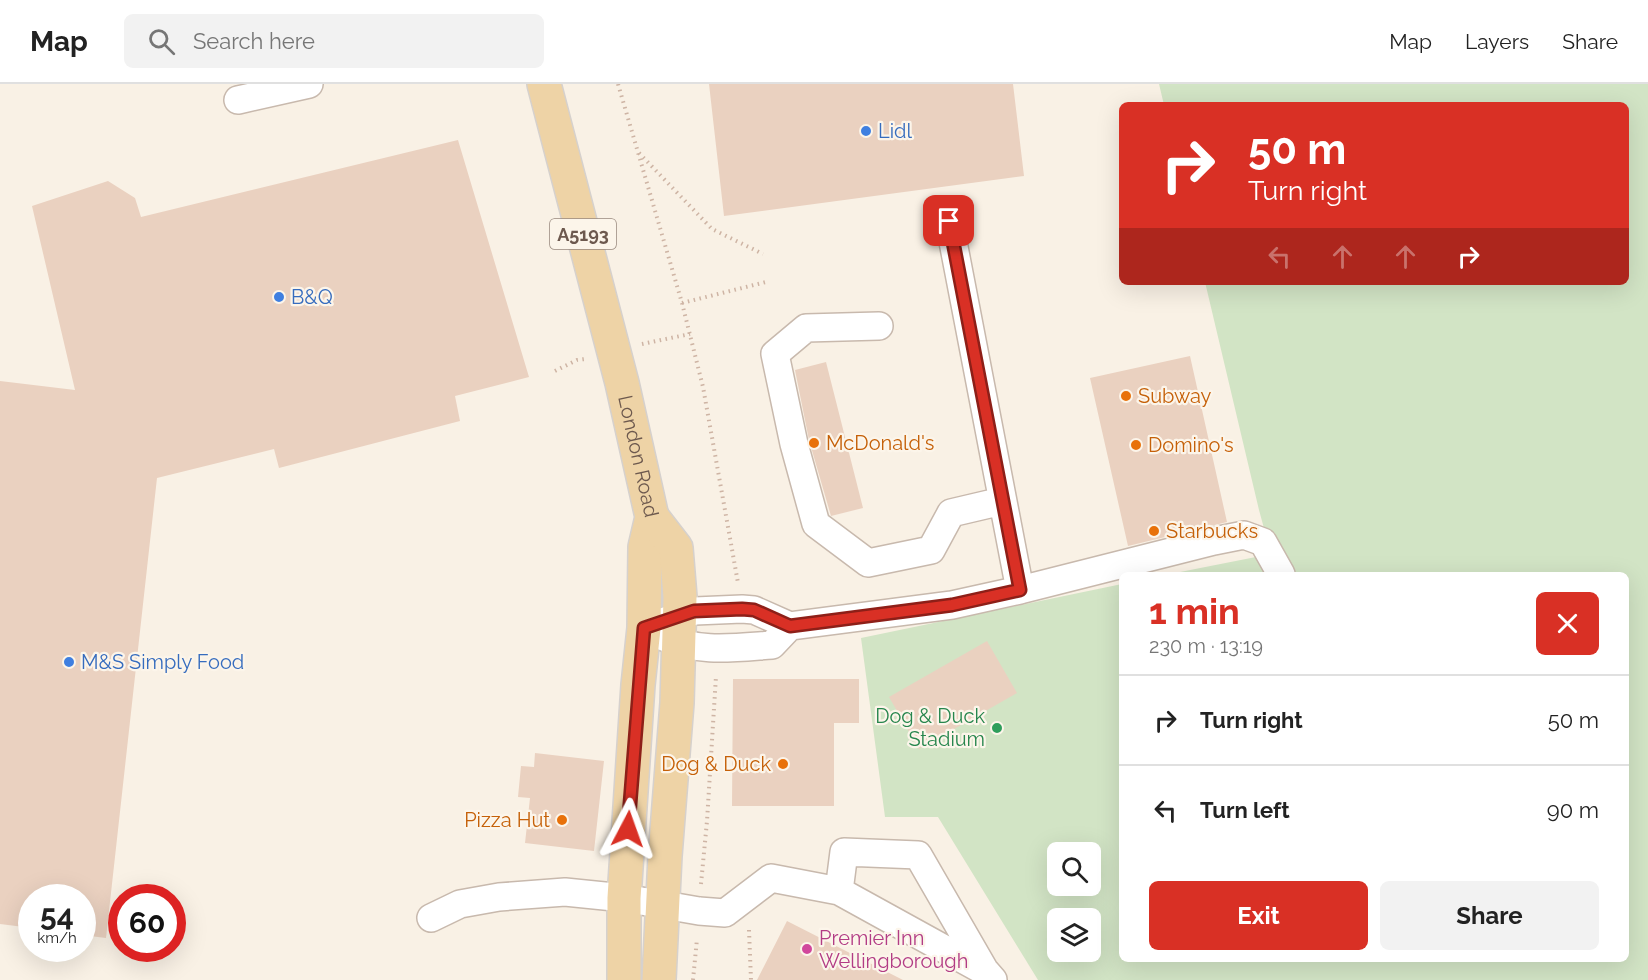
<!DOCTYPE html>
<html lang="en">
<head>
<meta charset="utf-8">
<style>
	:root { --surface:#fff; --page:#f2f2f2; --text:#222; --muted:#767676; --line:#e0e0e0; --accent:#d93025 }
	body { margin:0; font-family:Raleway,sans-serif; background:var(--page); color:var(--text); height:100vh; display:flex; flex-direction:column; font-size:22px; white-space:nowrap }
	* { box-sizing:border-box; margin:0 }
	p { font-size:20px; color:var(--muted) }
	.icon { flex:none; width:33px; height:33px; fill:none; stroke:currentColor; stroke-width:2; stroke-linecap:round; stroke-linejoin:round }
	.map { position:relative; flex:1; overflow:hidden }
	.panel { position:absolute; left:1119px; top:488px; width:510px; height:390px; display:flex; flex-direction:column; background:var(--surface); border-radius:9px; box-shadow:0 6px 24px #0002 }
	.panel>* { flex:none }
	.guide { position:absolute; left:1119px; top:18px; width:510px; height:183px; border-radius:9px; box-shadow:0 6px 24px #0002; background:#d93025; color:#fff; overflow:hidden }
	.tools { position:absolute; left:1047px; top:758px; display:grid; gap:12px }
	.tools a { display:grid; place-items:center; width:54px; height:54px; border-radius:9px; background:var(--surface); box-shadow:0 6px 24px #0002; font-size:30px }
	.speed { position:absolute; left:18px; top:800px; display:flex; gap:12px; font-size:30px; font-weight:700; text-align:center }
	.speed>* { display:grid; place-content:center; width:78px; height:78px; border-radius:50%; background:var(--surface); box-shadow:0 6px 24px #0002; line-height:1 }
	.speed small { font-size:15px; font-weight:400 }
	.speed .limit { border:9px solid #d22; background:#fff; color:#111 }
	.pin { position:absolute; display:grid; place-items:center; width:51px; height:51px; color:#fff; margin:-26px; border-radius:12px; box-shadow:0 3px 9px #0006 }
	.me { position:absolute; width:66px; margin:-33px; rotate:4deg; stroke-linejoin:round; filter:drop-shadow(0 0 4px #0008) }
	.turn { display:flex; align-items:center; gap:21px; height:126px; padding:0 30px; font-size:27px }
	.turn .icon { width:78px; height:78px; stroke-width:2.5 }
	.turn b { display:block; font-size:42px; line-height:51px }
	.lanes { display:flex; align-items:center; height:57px; padding:0 30px; background:#0003; justify-content:center; gap:30px; direction:ltr }
	.lanes .off { opacity:.35 }
	.round { display:grid; place-items:center; flex:none; width:63px; height:63px; border-radius:9px; background:var(--page) }
	.headline { display:flex; align-items:center; justify-content:space-between; height:102px; padding:0 30px }
	h1 { font-size:36px; font-weight:700; line-height:45px; color:var(--accent) }
	.action { display:flex; gap:12px; margin-top:auto; padding:12px 30px }
	.action a { flex:1; height:69px; border-radius:9px; background:var(--accent); color:#fff; font-size:24px; font-weight:700; line-height:69px; text-align:center }
	.action a+a { background:var(--page); color:var(--text) }
	ul { padding:0; list-style:none }
	li { display:flex; align-items:center; gap:18px; height:90px; padding:0 30px; border-top:2px solid var(--line) }
	li div { flex:1 }
	li b { display:block; font-size:22px }
	li em { font-style:normal }
	header { display:flex; align-items:center; gap:36px; box-sizing:border-box; height:84px; padding:0 30px; background:var(--surface); border-bottom:2px solid var(--line) }
	header strong { font-size:28px }
	nav { display:flex; gap:33px; margin-inline-start:auto; font-size:21px }
	.search { width:420px; height:54px; background:var(--page); display:flex; align-items:center; gap:15px; box-sizing:border-box; padding:0 21px; border-radius:9px; color:var(--muted); font-size:22px }
	.map>svg:first-child { display:block }
	.green { fill:#d2e4c5; fill-rule:evenodd }
	.building { fill:#ead1c0 }
	.lines { fill:none; stroke-linecap:round; stroke-linejoin:round }
	.minor-casing { stroke:#c8b9ad; stroke-width:30 }
	.major-casing { stroke:#d6d1cd; stroke-width:36 }
	.path { stroke:#ceb4a4; stroke-width:4; stroke-dasharray:1.5 4.5; stroke-linecap:butt }
	.minor { stroke:#fff; stroke-width:27 }
	.major { stroke:#eed3a6; stroke-width:33 }
	.route-casing { stroke:#8d1f18; stroke-width:15 }
	.route { stroke:#d93025; stroke-width:10 }
	.shop-dot { fill:#3f7fe0; stroke:#fcf5ea; stroke-width:2 }
	.food-dot { fill:#e8710a; stroke:#fcf5ea; stroke-width:2 }
	.leisure-dot { fill:#2e9e5b; stroke:#fcf5ea; stroke-width:2 }
	.hotel-dot { fill:#d1479c; stroke:#fcf5ea; stroke-width:2 }
	.labels { text-anchor:middle; dominant-baseline:central; stroke-width:4.5; stroke-linejoin:round; paint-order:stroke }
	.shield { fill:#fcf5ea; stroke:#98887d; stroke-width:1.5 }
	.shield-label { font-size:18px; font-weight:bold; fill:#6d594e }
	.shop-label { font-size:20px; fill:#366cbe; stroke:#fcf5ea; text-anchor:start }
	.food-label { font-size:20px; fill:#c56008; stroke:#fcf5ea; text-anchor:start }
	.street-label { font-size:20px; fill:#6d594e; stroke:#fcf5ea }
	.leisure-label { font-size:20px; fill:#27864d; stroke:#fcf5ea; text-anchor:end }
	.hotel-label { font-size:20px; fill:#b23c85; stroke:#fcf5ea; text-anchor:start }
</style>
</head>
<body>
<header>
<strong>Map</strong>
<div class="search"><svg class="icon" aria-label="search" viewBox="0 0 24 24"><circle cx="10" cy="10" r="6"/><path d="M15 15l6 6"/></svg>Search here</div>
<nav><a>Map</a><a>Layers</a><a>Share</a></nav>
</header>
<div class="map">
<svg width="1648" height="896" viewBox="0 0 1648 896">
	<rect width="100%" height="100%" fill="#f9f1e5"/>
	<path class="green" d="M1159 0H1648V896H1038L938 733H885L861 554 1122 500V874H1626V490H1170L1271 470 1259 426 1205 198H1626V21H1164ZM1058 768H1090V801H1058ZM1058 834H1090V867H1058Z"/>
	<path class="building" d="M709 0H1013L1024 92 724 132Z
		M458 56 529 293 455 312 460 337 279 384 274 365 157 394 106 854 82 851V813H32V844L0 840V297L75 306 32 122 108 97 135 114 141 133Z
		M1190 272 1227 438 1128 462 1090 294Z
		M826 278 863 424 831 432 809 356 795 286Z
		M987 557 1017 609 919 665 889 613Z
		M733 595H859V639H834V722H732Z
		M535 669 604 677 594 767 525 759 530 714 518 713 521 682 534 683Z
		M787 837 903 896H757Z"/>
	<g class="lines">
		<g class="minor-casing">
			<path id="minor" d="M238 16 309 0
				M879 242 806 244 775 270 794 360 816 440 868 479 931 466 951 429 1002 417
				M1020 506 1214 457 1244 451 1263 458 1281 490
				M644 544 695 527 742 525 754 526 790 542 952 521 1020 506 949 137
				M661 552C699 569 731 564 772 561L790 542
				M839 807 844 768 918 771 985 887
				M431 834 460 820 499 813 565 808 624 814 699 827 725 829 771 794 839 807 986 888 993 896"/>
		</g>
		<g class="major-casing">
			<g id="major">
				<path id="s1" d="M544 0 622 299 652 433 645 463 644 544 638 601 624 814V896"/>
				<path d="M652 433 676 464 680 513 677 619 665 772 659 896"/>
			</g>
		</g>
		<path class="path" d="M618 0 682 219 703 303 738 499
			M639 69 712 145 763 170
			M682 219 766 198
			M642 260 690 250
			M555 287 577 276 585 275
			M701 800 707 737 716 592
			M749 846 751 896
			M693 896 697 855"/>
		<use href="#minor" class="minor"/>
		<use href="#major" class="major"/>
	</g>
	<g class="lines">
		<g class="route-casing">
			<path id="route" d="M628 745 644 544 694 527 742 525 754 526 790 542 952 521 1020 506 949 137"/>
		</g>
		<use href="#route" class="route"/>
	</g>
	<g class="shop-dot">
		<circle cx="866" cy="47" r="6"/>
		<circle cx="279" cy="213" r="6"/>
		<circle cx="69" cy="578" r="6"/>
	</g>
	<g class="food-dot">
		<circle cx="1126" cy="312" r="6"/>
		<circle cx="814" cy="359" r="6"/>
		<circle cx="1136" cy="361" r="6"/>
		<circle cx="1154" cy="447" r="6"/>
		<circle cx="783" cy="680" r="6"/>
		<circle cx="562" cy="736" r="6"/>
	</g>
	<circle class="leisure-dot" cx="997" cy="644" r="6"/>
	<circle class="hotel-dot" cx="807" cy="865" r="6"/>
	<g class="labels">
		<rect class="shield" x="550" y="135" width="66" height="30" rx="4.5"/>
		<g class="shield-label">
			<text x="583" y="150">A5193</text>
		</g>
		<g class="shop-label">
			<text x="878" y="47">Lidl</text>
			<text x="291" y="213">B&amp;Q</text>
			<text x="81" y="578">M&amp;S Simply Food</text>
		</g>
		<g class="food-label">
			<text x="1138" y="312">Subway</text>
			<text x="826" y="359">McDonald's</text>
			<text x="1148" y="361">Domino's</text>
			<text x="1166" y="447">Starbucks</text>
			<text x="771" y="680" text-anchor="end">Dog &amp; Duck</text>
			<text x="550" y="736" text-anchor="end">Pizza Hut</text>
		</g>
		<g class="street-label">
			<text stroke="none"><textPath href="#s1" startOffset="384">London Road</textPath></text>
		</g>
		<g class="leisure-label">
			<text x="985" y="632">Dog &amp; Duck<tspan x="985" dy="23">Stadium</tspan></text>
		</g>
		<g class="hotel-label">
			<text x="819" y="854">Premier Inn<tspan x="819" dy="23">Wellingborough</tspan></text>
		</g>
	</g>
</svg>
<div class="tools">
<a><svg class="icon" aria-label="search" viewBox="0 0 24 24"><circle cx="10" cy="10" r="6"/><path d="M15 15l6 6"/></svg></a>
<a><svg class="icon" aria-label="layers" viewBox="0 0 24 24"><path d="M12 4l9 5-9 5-9-5zM3 14l9 5 9-5"/></svg></a>
</div>
<div class="speed"><div>54<small>km/h</small></div><div class="limit">60</div></div>
<div class="pin" style="left:949px;top:137px;background:#d93025"><svg class="icon" aria-label="arrive" viewBox="0 0 24 24"><path d="M6 21V4h12l-3 4 3 4H6"/></svg></div>
<svg class="me" style="left:628px;top:745px" viewBox="-20 -20 40 40"><path d="M0-17L14 15 0 8-14 15z" fill="#d93025" stroke="#fff" stroke-width="4"/></svg>
<div class="guide">
<div class="turn"><svg class="icon" aria-label="right" viewBox="0 0 24 24"><path d="M7 20v-9h11M14 6l5 5-5 5"/></svg><div><b>50 m</b>Turn right</div></div>
<div class="lanes"><svg class="icon off" aria-label="left" viewBox="0 0 24 24"><path d="M17 20v-9H6M10 6l-5 5 5 5"/></svg><svg class="icon off" aria-label="ahead" viewBox="0 0 24 24"><path d="M12 20V5M6 11l6-6 6 6"/></svg><svg class="icon off" aria-label="ahead" viewBox="0 0 24 24"><path d="M12 20V5M6 11l6-6 6 6"/></svg><svg class="icon" aria-label="right" viewBox="0 0 24 24"><path d="M7 20v-9h11M14 6l5 5-5 5"/></svg></div>
</div>
<section class="panel">
<div class="headline"><div><h1>1 min</h1><p>230 m · 13:19</p></div><a class="round" style="background:#d93025;color:#fff"><svg class="icon" aria-label="close" viewBox="0 0 24 24"><path d="M6 6l12 12M18 6L6 18"/></svg></a></div>
<ul>
<li><svg class="icon" aria-label="right" viewBox="0 0 24 24"><path d="M7 20v-9h11M14 6l5 5-5 5"/></svg><div><b>Turn right</b></div><em>50 m</em></li>
<li><svg class="icon" aria-label="left" viewBox="0 0 24 24"><path d="M17 20v-9H6M10 6l-5 5 5 5"/></svg><div><b>Turn left</b></div><em>90 m</em></li>
</ul>
<div class="action"><a>Exit</a><a>Share</a></div>
</section>
</div>
</body>
</html>
